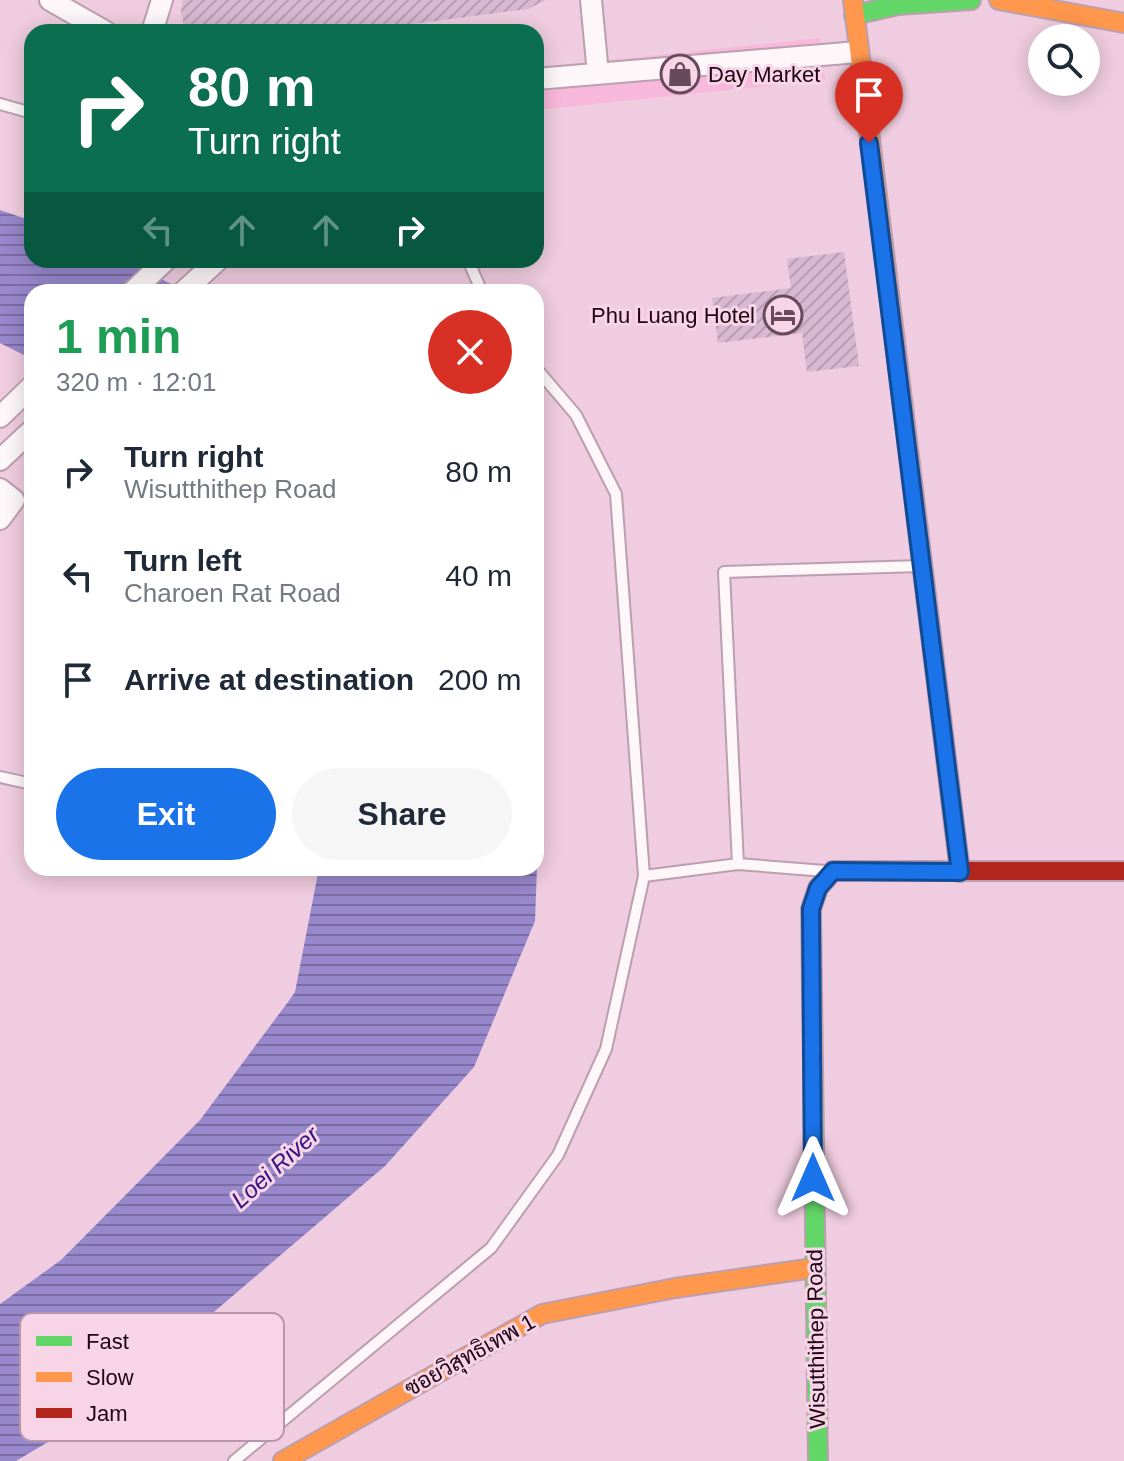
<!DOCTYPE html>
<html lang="en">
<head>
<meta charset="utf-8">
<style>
	:root { --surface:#fff; --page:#f6f6f7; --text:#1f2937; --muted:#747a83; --accent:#1a73e8 }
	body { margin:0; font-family:Arial,Sarabun,sans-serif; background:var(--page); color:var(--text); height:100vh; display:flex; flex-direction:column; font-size:30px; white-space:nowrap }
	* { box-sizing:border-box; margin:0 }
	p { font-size:26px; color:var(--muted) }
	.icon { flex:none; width:44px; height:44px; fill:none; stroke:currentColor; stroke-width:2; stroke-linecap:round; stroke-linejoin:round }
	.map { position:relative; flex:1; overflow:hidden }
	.sheet { position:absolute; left:24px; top:284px; width:520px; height:592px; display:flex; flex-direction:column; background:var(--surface); border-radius:24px; box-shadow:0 4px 20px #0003 }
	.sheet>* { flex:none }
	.banner { position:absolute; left:24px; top:24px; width:520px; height:244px; border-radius:24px; box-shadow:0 4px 20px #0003; background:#0b6e4f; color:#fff; overflow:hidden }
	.fabs { position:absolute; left:1028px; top:24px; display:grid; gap:16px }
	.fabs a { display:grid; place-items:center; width:72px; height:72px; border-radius:50%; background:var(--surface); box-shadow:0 4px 20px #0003; font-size:40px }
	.pin { position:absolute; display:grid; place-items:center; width:68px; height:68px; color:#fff; margin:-82px -34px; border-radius:50% 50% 50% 0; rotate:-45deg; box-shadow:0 0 8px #0007 }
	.pin .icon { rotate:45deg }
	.me { position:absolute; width:88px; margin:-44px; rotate:0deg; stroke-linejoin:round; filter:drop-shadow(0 0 6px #0008) }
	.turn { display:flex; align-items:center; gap:28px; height:168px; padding:0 32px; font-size:36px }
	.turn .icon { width:104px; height:104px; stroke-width:2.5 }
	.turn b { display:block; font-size:56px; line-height:68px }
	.lanes { display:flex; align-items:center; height:76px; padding:0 32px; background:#0003; justify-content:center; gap:40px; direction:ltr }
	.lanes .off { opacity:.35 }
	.round { display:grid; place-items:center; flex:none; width:84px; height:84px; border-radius:42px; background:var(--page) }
	.summary { display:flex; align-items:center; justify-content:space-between; height:136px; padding:0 32px }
	h1 { font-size:48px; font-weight:700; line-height:60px; color:#1e9e55 }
	.primary-button { display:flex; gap:16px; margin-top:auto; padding:16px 32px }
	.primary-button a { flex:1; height:92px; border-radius:48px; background:var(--accent); color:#fff; font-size:32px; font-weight:700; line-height:92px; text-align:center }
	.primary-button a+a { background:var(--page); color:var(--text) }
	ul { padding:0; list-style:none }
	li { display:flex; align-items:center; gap:24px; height:104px; padding:0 32px }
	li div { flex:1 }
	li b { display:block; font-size:30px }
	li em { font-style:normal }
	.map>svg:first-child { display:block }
	.built { fill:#f8b8db }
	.water { fill:url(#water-rules) }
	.building { fill:url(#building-hatch) }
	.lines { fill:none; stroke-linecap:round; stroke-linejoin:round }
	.lane-casing { stroke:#bc9faf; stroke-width:14 }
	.street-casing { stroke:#bc9faf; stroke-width:24 }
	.fast-casing { stroke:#bc9faf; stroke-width:22 }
	.slow-casing { stroke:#bc9faf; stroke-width:22 }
	.jam-casing { stroke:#bc9faf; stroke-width:22 }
	.lane { stroke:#fdf7fa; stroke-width:10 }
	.street { stroke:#fdf7fa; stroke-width:20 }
	.fast { stroke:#63d668; stroke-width:18 }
	.slow { stroke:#ff974d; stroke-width:18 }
	.jam { stroke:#b3261e; stroke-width:18 }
	.route-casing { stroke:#114b97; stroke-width:20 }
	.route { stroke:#1a73e8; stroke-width:14 }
	.labels { text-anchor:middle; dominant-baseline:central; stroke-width:6; stroke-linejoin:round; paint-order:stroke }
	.poi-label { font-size:22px; fill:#1e0414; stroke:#f7d5e7; text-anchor:start }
	.street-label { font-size:22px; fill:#1e0414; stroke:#f7d5e7 }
	.water-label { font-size:24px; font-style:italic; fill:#321381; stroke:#f7d5e7 }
	.key { fill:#f7d5e7; stroke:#b696a8; stroke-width:2 }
	.key-label { font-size:22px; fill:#1e0414 }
</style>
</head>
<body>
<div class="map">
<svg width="1124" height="1461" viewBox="0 0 1124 1461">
	<defs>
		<pattern id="water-rules" width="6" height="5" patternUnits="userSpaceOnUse" patternTransform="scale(2)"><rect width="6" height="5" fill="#9787cb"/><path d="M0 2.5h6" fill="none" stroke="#7b6ca4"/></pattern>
		<pattern id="building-hatch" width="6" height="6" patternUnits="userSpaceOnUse" patternTransform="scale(2)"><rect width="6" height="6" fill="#d7b8d0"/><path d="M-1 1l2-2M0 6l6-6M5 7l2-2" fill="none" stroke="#b89db2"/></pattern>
	</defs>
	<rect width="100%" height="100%" fill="#efccdf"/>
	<path class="built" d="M820 38 825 80 536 110V68Z"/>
	<path class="water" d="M0 210 32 221V260H122L188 292H32V359L0 343Z
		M536 737 540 786 535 921 474 1067 385 1166 92 1416 16 1461H0V1304L61 1260 200 1120 288 1002 295 992 319 868H536Z"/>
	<path class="building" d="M183 0H546L528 9 383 28 381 32H185L181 11Z
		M844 252 859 366 807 372 802 333 718 343 712 298 791 288 787 259Z"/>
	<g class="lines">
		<g class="lane-casing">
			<path id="lane" d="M0 104 32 113
				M468 260 482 292
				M0 777 32 784
				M738 864 724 572 921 566
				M644 876 738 864 825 871
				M234 1461 491 1248 558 1155 606 1049 644 876 616 494 576 415 536 368"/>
		</g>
		<g class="street-casing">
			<path id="street" d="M50 0 106 32
				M591 0 598 74
				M152 32 162 0
				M536 79 858 52
				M132 292 166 260
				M183 292 218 260
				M0 417 32 386
				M0 460 32 430
				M0 489 14 500 0 519"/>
		</g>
		<g class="fast-casing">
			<path id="fast" d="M854 15 898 5 971 0
				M920 546 960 872
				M818 1461 811 909 818 888 833 871H963"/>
		</g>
		<g class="slow-casing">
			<path id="slow" d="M853 0 920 546
				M999 0 1124 23
				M283 1461 542 1314 675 1288 814 1268"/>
		</g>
		<g class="jam-casing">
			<path id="jam" d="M963 871H1124"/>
		</g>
		<use href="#lane" class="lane"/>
		<use href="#street" class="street"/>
		<use href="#fast" class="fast"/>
		<use href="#slow" class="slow"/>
		<use href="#jam" class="jam"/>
	</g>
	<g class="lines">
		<g class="route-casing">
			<path id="route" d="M813 1178 811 909 818 888 833 871 960 872 869 143"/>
		</g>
		<use href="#route" class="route"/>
	</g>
	<defs>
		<g id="shop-ring" transform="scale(2)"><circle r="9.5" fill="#f7d5e7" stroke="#674a5b" stroke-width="1.5"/><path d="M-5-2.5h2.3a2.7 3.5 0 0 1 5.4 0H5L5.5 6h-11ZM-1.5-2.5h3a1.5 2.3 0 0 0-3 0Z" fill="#674a5b"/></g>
		<g id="hotel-ring" transform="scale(2)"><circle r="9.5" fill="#f7d5e7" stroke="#674a5b" stroke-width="1.5"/><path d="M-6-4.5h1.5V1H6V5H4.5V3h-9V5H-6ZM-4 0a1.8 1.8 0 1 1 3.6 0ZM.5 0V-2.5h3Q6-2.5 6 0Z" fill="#674a5b"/></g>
	</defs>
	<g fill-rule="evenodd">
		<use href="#shop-ring" x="680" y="74"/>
		<use href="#hotel-ring" x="783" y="315"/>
	</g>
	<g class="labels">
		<g class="poi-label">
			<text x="708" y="74">Day Market</text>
			<text x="755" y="315" text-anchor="end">Phu Luang Hotel</text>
		</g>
		<g class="street-label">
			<text transform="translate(816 1339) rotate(-91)">Wisutthithep Road</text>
			<text transform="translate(470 1355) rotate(-29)">ซอยวิสุทธิเทพ 1</text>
		</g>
		<g class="water-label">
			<text transform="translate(275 1167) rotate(-42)">Loei River</text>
		</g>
	</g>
	<rect x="20" y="1313" width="264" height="128" rx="12" class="key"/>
	<rect x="36" y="1336" width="36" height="10" fill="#63d668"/>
	<rect x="36" y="1372" width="36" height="10" fill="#ff974d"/>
	<rect x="36" y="1408" width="36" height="10" fill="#b3261e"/>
	<g class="key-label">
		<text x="86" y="1349">Fast</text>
		<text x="86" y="1385">Slow</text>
		<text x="86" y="1421">Jam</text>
	</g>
</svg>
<div class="fabs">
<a><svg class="icon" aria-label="search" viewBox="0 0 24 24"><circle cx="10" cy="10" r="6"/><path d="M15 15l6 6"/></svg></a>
</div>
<div class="pin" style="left:869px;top:143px;background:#d93025"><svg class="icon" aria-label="arrive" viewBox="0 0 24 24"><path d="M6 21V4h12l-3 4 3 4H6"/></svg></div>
<svg class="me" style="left:813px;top:1178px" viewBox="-20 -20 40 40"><path d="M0-17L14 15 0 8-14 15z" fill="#1a73e8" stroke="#fff" stroke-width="4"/></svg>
<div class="banner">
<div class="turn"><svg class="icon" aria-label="right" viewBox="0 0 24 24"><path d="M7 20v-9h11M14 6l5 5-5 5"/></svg><div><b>80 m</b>Turn right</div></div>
<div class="lanes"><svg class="icon off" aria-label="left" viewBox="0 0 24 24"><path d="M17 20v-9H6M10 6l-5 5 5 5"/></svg><svg class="icon off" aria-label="ahead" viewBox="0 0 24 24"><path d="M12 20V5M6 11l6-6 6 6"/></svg><svg class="icon off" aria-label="ahead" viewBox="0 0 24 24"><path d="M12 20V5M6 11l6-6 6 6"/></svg><svg class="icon" aria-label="right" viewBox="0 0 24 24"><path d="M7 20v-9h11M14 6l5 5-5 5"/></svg></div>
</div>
<section class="sheet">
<div class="summary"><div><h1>1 min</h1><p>320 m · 12:01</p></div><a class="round" style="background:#d93025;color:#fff"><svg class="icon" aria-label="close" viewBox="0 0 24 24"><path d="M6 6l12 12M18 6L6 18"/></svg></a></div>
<ul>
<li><svg class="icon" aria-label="right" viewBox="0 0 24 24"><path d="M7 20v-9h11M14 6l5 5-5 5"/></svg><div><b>Turn right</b><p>Wisutthithep Road</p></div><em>80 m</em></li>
<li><svg class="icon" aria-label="left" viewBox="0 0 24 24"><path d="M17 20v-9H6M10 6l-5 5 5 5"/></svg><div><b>Turn left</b><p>Charoen Rat Road</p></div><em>40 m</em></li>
<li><svg class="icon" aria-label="arrive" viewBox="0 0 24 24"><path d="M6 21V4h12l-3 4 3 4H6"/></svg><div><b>Arrive at destination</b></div><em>200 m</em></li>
</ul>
<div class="primary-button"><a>Exit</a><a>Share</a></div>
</section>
</div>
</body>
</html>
